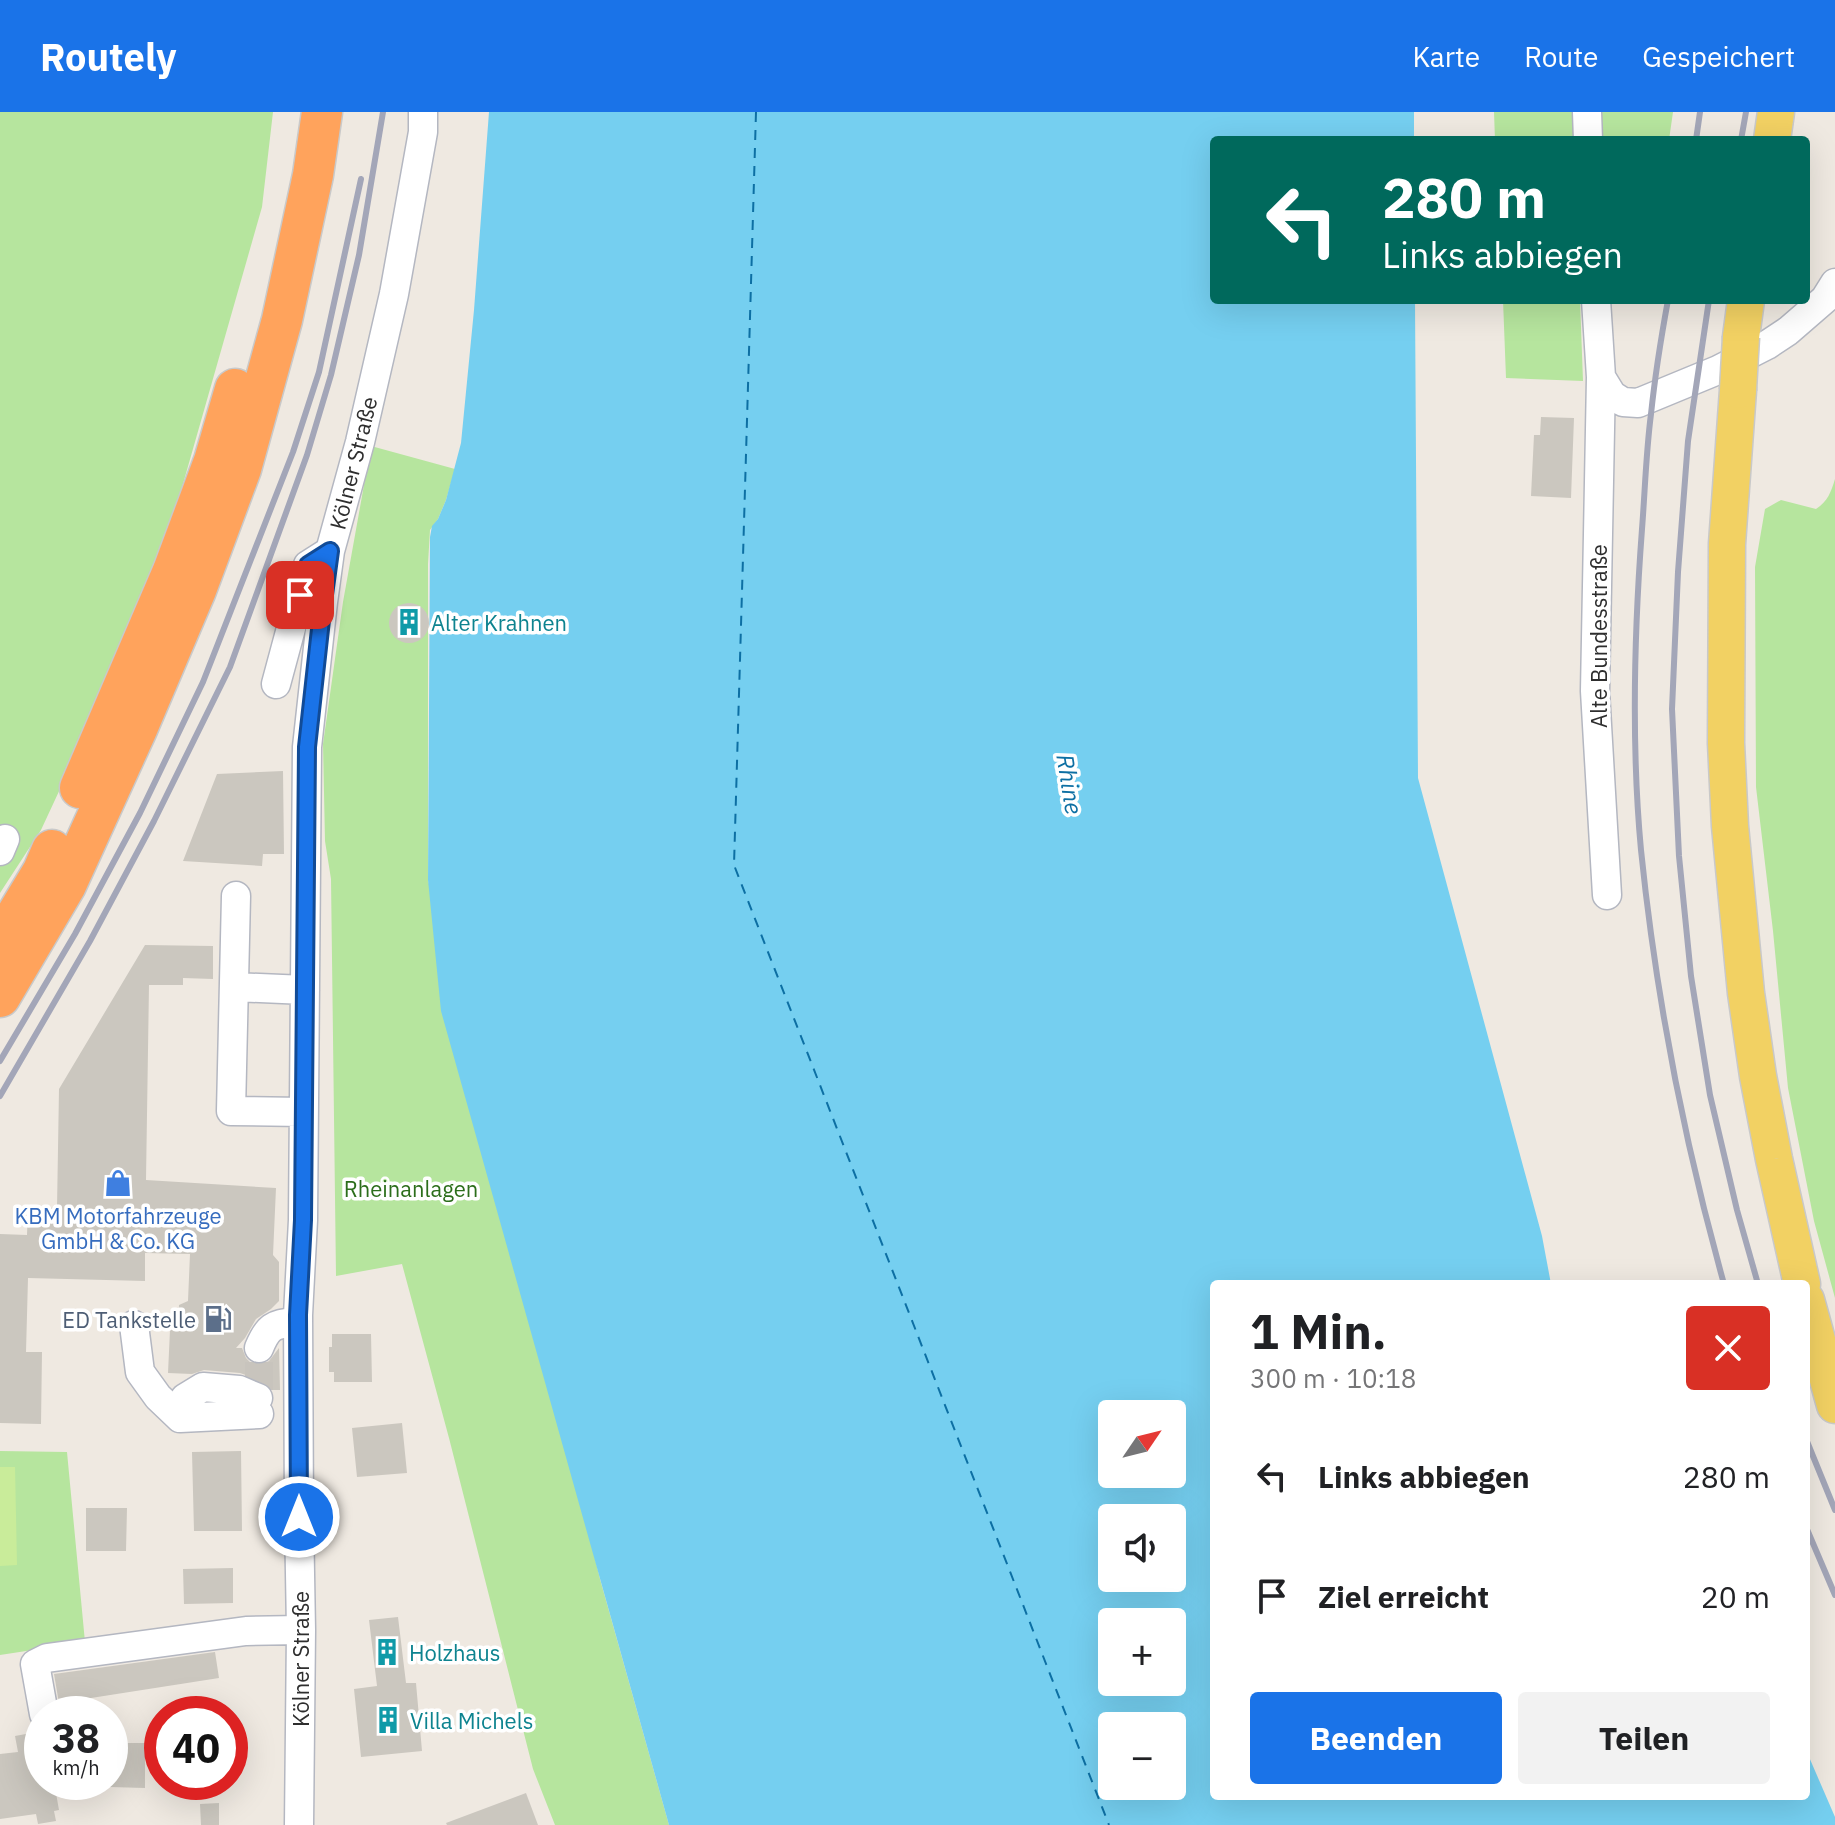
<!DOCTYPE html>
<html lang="de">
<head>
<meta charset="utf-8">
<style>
	:root { --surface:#fff; --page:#f2f2f2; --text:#202124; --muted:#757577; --accent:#1a73e8 }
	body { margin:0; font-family:"IBM Plex Sans",sans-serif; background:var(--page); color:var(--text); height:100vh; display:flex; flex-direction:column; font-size:30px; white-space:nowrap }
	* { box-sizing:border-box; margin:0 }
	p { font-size:26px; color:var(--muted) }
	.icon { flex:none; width:44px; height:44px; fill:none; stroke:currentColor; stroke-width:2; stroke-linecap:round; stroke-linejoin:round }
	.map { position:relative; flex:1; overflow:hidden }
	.drawer { position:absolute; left:1210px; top:1168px; width:600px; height:520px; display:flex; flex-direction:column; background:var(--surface); border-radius:8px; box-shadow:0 8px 32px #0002 }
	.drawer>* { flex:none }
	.banner { position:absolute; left:1210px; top:24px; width:600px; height:168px; border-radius:8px; box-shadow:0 8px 32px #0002; background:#00695c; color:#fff; overflow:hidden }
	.needle { width:52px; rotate:55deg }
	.controls { position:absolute; left:1098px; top:1288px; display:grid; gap:16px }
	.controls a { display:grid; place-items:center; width:88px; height:88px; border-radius:8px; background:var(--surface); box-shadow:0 8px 32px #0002; font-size:40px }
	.speed { position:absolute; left:24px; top:1584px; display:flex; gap:16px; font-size:40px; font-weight:700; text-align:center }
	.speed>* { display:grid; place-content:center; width:104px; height:104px; border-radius:50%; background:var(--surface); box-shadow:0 8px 32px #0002; line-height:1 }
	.speed small { font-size:20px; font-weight:400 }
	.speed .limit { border:12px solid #d22; background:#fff; color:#111 }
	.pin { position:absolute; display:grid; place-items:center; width:68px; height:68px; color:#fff; margin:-34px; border-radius:16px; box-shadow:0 4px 12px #0006 }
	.me { position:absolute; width:88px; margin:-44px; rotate:0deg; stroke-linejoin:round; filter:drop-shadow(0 0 6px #0008) }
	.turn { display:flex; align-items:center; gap:28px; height:168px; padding:0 40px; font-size:36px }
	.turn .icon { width:104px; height:104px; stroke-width:2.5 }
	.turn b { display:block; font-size:56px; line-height:68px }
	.round { display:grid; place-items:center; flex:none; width:84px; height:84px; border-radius:8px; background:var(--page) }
	.summary { display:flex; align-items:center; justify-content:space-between; height:136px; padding:0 40px }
	h1 { font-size:48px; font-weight:700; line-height:60px }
	.action { display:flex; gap:16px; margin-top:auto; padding:16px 40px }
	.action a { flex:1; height:92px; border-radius:8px; background:var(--accent); color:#fff; font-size:32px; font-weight:700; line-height:92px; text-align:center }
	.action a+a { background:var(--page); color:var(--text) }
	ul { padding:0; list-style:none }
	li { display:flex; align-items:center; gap:24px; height:120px; padding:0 40px }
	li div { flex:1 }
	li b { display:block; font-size:30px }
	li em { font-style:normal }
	header { display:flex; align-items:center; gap:48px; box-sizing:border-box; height:112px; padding:0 40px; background:var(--accent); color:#fff }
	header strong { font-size:38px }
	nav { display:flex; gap:44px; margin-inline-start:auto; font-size:28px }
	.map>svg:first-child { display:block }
	.green { fill:#b6e59e }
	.pitch { fill:#c9ec9a }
	.water { fill:#75cff0; fill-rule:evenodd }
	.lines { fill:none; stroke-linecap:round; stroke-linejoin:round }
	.ferry { stroke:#0d6fa3; stroke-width:2; stroke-dasharray:10 8; stroke-linecap:butt }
	.building { fill:#cbc7bf }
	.minor-tunnel { stroke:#c8c4bd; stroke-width:28; stroke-dasharray:28 14; stroke-linecap:butt }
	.minor-casing { stroke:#b4b7c1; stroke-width:31 }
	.major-casing { stroke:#c9c9c9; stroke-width:39 }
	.highway-casing { stroke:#c9c9c9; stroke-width:43 }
	.minor { stroke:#fff; stroke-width:28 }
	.major { stroke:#f2d163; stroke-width:36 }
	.highway { stroke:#ffa35c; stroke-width:40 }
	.rail { stroke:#a3a6b8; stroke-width:6 }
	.major-bridge-casing { stroke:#c9c9c9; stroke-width:39; stroke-linecap:butt }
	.major-bridge { stroke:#f2d163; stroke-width:36 }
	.route-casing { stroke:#114b97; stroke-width:20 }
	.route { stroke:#1a73e8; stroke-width:14 }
	.labels { text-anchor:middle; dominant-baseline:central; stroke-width:7; stroke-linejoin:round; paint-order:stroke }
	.street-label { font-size:22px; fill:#2e2e2e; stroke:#fff }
	.culture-label { font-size:22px; fill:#0d838f; stroke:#fff; text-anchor:start }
	.park-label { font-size:22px; fill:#2c6e1b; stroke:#fff }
	.shop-label { font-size:22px; fill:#366cbe; stroke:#fff }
	.service-label { font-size:22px; fill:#4e5e75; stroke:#fff; text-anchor:end }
	.water-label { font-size:24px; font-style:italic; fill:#0d6fa3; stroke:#fff }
</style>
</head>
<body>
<header>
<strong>Routely</strong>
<nav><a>Karte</a><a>Route</a><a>Gespeichert</a></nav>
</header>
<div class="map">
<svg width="1835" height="1713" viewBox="0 0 1835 1713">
	<rect width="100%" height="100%" fill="#efe9e1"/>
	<path class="green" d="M0 0H273L262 95 153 477 41 718 0 781Z
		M1494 0H1575L1576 28H1495Z
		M1601 0H1673L1669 28H1602Z
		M1503 188H1580L1583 269 1506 266Z
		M371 334 455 357 446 388 438 407 430 418 428 452V768L600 1467 669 1713H555L533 1657 449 1326 402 1152 336 1164 331 767 325 729 323 632 343 490Z
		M1835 367V1186L1814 1109 1788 976 1773 819 1756 675 1755 455 1765 397 1781 388 1816 397C1828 389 1831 380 1835 367Z
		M0 1339 67 1340 85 1530 0 1543Z"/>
	<path class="pitch" d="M0 1355H15L17 1453 0 1454Z"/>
	<path class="water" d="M489 0H1414V28H1214V188H1415L1418 666 1542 1124 1551 1172H1214V1684H1806V1638L1835 1705V1713H669L441 899 428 768 430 425 432 414 438 407 446 388 461 331 474 198ZM1112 1302H1172V1362H1112ZM1112 1406H1172V1466H1112ZM1112 1510H1172V1570H1112ZM1172 1614V1674H1112V1614Z"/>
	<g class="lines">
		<path class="ferry" d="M756 0 734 753 1109 1713"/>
	</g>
	<path class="building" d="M1541 305 1574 306 1571 386 1531 384 1534 323H1540Z
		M389 511a20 20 0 1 1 40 0a20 20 0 1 1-40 0Z
		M283 659 284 742H263L262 754 183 749 217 662Z
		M145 833 213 834V867L183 866V873H149L146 1068 276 1076 273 1143 279 1150V1189L271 1197 256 1207 245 1226 236 1236H242L246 1246 251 1251 260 1253 269 1249 279 1236 280 1278H273L265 1270 240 1261 204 1258 192 1262 168 1261 170 1218 178 1211 179 1193 188 1189 190 1142 145 1141V1169L28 1166 26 1240H42L41 1312 0 1311V1122L27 1123 28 1095 57 1096 59 977Z
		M332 1222H371L372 1270H334V1260H329V1235H332Z
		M402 1311 407 1361 357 1365 352 1316Z
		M241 1339 242 1419H194L192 1340Z
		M86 1396H127L126 1439H86Z
		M233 1456V1491L184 1492 183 1457Z
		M398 1505 406 1571H416L422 1639 361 1645 354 1577 377 1574 369 1508Z
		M215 1540 219 1566 59 1591 54 1562Z
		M42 1619V1670H54L59 1698 54 1699 56 1709 38 1712 36 1702 0 1707V1642L18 1640 15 1624Z
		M110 1631H145V1676L110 1675Z
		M526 1681 538 1713H447L446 1711Z
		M219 1691V1713H201L200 1692Z"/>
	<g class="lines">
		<path class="minor-tunnel" d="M259 1278V1236"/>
		<g class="minor-casing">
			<path id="minor" d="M1587 0 1588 28
				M1596 188 1601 265 1612 283 1623 290 1638 291 1718 258 1767 233 1788 219 1825 187 1835 171
				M1601 265 1595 579 1607 783
				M276 572 308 453 330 439
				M0 739 5 727
				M236 784 231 999 303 1000
				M234 875 305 878
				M134 1213 140 1260 158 1285 180 1306 259 1302
				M259 1236C269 1212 274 1213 298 1209
				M180 1306 185 1286 203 1275 239 1278 258 1286
				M44 1602 35 1552 47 1546 246 1519 301 1518
				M299 1713 301 1518 299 1405 298 1203 303 1108 307 635 323 490 330 439 360 330 394 182 423 20V0"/>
		</g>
		<g class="major-casing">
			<path id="major" d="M1772 28 1776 0
				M1741 225 1746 188
				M1738 278 1727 432 1726 631 1730 714 1746 881 1758 964 1774 1047 1802 1172
				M1806 1188 1835 1293"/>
		</g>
		<g class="highway-casing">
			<path id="highway" d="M80 676 173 459 214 349 235 277
				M0 830 43 759 52 738
				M0 885 66 773 137 617 196 478 241 357 282 208 313 63 322 0"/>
		</g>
		<use href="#minor" class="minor"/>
		<use href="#major" class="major"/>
		<use href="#highway" class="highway"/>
		<path class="rail" d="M1696 28 1700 0
			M1741 28 1746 0
			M1668 188C1661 226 1655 264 1651 302 1646 340 1645 379 1642 417 1634 523 1631 631 1641 738 1656 885 1684 1029 1724 1172
			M1709 188 1688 329 1678 460 1672 597 1679 744 1691 864 1710 983 1737 1098 1758 1172
			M0 949 75 822 140 701 203 570 293 340 319 260 361 67
			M0 984 90 829 154 709 230 555 307 343 331 263 359 143 383 0
			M1806 1327 1835 1398
			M1806 1415 1835 1483"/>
		<g class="major-bridge-casing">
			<path id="major-bridge" d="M1738 278 1741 225"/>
		</g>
		<use href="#major-bridge" class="major-bridge"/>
	</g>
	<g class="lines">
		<g class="route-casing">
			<path id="route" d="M299 1405 298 1203 303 1108 307 635 323 490 330 439 308 453 300 483"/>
		</g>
		<use href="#route" class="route"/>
	</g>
	<defs>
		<g id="building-bare" transform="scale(2.16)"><path d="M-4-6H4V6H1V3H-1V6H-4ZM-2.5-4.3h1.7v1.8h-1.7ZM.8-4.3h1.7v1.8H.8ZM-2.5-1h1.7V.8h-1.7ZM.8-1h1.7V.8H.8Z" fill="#0f9aa8" stroke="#fff" stroke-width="2.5" paint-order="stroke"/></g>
		<g id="shop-bare" transform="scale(2.16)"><path d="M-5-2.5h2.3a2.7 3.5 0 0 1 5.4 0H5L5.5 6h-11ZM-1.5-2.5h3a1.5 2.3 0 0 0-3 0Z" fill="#3f7fe0" stroke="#fff" stroke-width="2.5" paint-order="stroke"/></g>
		<g id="fuel-bare" transform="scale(2.16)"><path d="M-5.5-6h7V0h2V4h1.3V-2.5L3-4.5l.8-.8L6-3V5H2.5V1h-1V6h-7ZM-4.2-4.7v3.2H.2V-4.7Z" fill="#5c6f8a" stroke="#fff" stroke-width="2.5" paint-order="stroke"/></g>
	</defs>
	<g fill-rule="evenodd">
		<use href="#building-bare" x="409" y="510"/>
		<use href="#shop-bare" x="118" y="1071"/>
		<use href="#fuel-bare" x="218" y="1207"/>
		<use href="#building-bare" x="387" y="1540"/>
		<use href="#building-bare" x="388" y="1608"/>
	</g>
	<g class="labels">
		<g class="street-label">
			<text transform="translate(353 351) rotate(-76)">Kölner Straße</text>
			<text transform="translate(1598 524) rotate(-90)">Alte Bundesstraße</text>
			<text transform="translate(300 1547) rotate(-90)">Kölner Straße</text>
		</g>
		<g class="culture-label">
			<text x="431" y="510">Alter Krahnen</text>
			<text x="409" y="1540">Holzhaus</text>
			<text x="410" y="1608">Villa Michels</text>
		</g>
		<g class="park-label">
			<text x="411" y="1076">Rheinanlagen</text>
		</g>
		<g class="shop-label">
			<text x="118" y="1103">KBM Motorfahrzeuge<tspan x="118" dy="25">GmbH &amp; Co. KG</tspan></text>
		</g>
		<g class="service-label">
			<text x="196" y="1207">ED Tankstelle</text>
		</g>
		<g class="water-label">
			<text transform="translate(1070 672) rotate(81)">Rhine</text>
		</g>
	</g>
</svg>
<div class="controls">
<a><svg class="needle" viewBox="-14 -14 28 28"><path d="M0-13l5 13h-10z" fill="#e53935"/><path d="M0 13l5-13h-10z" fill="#757577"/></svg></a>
<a><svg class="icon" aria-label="sound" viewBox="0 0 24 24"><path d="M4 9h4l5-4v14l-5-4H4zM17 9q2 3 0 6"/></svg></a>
<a>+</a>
<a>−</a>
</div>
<div class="speed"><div>38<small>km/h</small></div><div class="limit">40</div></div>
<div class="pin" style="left:300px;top:483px;background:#d93025"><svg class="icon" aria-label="arrive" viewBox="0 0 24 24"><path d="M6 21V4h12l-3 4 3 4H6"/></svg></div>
<svg class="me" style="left:299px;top:1405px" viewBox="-20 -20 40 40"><circle r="17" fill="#1a73e8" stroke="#fff" stroke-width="3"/><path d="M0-11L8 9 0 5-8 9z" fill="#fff"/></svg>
<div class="banner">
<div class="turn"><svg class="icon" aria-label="left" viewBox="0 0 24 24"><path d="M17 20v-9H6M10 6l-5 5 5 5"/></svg><div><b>280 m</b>Links abbiegen</div></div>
</div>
<section class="drawer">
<div class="summary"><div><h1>1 Min.</h1><p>300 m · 10:18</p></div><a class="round" style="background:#d93025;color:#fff"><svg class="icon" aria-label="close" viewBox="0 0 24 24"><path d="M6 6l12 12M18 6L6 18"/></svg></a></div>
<ul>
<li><svg class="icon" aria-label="left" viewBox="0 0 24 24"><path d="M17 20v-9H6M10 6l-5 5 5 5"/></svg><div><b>Links abbiegen</b></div><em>280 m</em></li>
<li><svg class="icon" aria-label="arrive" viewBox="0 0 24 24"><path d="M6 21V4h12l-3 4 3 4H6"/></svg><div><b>Ziel erreicht</b></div><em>20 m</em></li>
</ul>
<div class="action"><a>Beenden</a><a>Teilen</a></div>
</section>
</div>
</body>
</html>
